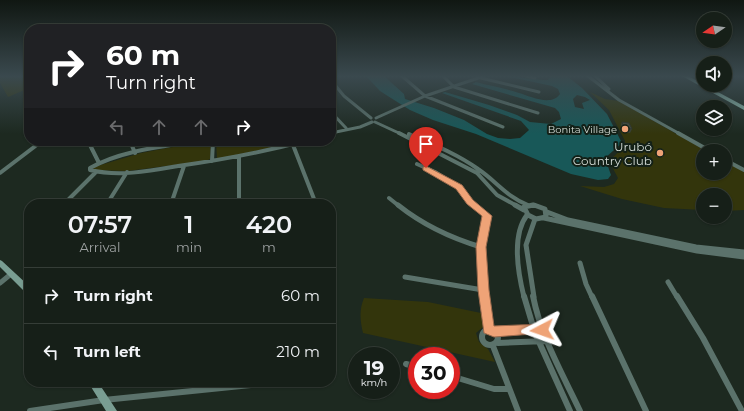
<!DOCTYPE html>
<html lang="en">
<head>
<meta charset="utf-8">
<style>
	:root { --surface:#161f18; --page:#1f2721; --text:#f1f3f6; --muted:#9ea2a2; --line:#353d37 }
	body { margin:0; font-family:Montserrat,sans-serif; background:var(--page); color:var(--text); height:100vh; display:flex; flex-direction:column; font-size:15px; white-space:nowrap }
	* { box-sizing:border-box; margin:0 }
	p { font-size:13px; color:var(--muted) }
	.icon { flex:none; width:22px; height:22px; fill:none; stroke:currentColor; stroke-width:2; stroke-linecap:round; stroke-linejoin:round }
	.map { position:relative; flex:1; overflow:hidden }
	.panel { position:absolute; left:24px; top:199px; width:312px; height:188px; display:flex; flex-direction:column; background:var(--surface); border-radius:16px; box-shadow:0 1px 3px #0004,0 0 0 1px var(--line) }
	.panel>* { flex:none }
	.guide { position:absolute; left:24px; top:24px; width:312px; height:122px; border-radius:16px; box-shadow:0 1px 3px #0004,0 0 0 1px var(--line); background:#202124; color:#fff; overflow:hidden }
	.needle { width:26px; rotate:257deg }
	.buttons { position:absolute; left:696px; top:12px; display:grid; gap:8px }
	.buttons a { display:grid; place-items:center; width:36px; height:36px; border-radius:50%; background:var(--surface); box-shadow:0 1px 3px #0004,0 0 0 1px var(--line); font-size:20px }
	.speed { position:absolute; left:348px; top:347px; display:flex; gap:8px; font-size:20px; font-weight:700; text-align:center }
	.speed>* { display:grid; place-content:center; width:52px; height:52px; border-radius:50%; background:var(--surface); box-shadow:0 1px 3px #0004,0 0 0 1px var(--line); line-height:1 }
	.speed small { font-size:10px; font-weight:400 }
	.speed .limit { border:6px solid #d22; background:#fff; color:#111 }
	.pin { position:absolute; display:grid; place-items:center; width:34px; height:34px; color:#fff; margin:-41px -17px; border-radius:50% 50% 50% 0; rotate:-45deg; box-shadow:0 0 4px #0007 }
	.pin .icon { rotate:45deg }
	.me { position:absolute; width:44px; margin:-22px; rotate:266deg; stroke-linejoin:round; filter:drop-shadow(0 0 3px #0008) }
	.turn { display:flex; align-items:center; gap:14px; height:84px; padding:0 16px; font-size:18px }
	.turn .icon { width:52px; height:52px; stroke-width:2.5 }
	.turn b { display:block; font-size:28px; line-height:34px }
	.lanes { display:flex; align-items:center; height:38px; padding:0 16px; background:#0003; justify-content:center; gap:20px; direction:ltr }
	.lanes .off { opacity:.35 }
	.eta { display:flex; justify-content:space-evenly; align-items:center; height:68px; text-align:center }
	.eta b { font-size:24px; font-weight:600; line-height:28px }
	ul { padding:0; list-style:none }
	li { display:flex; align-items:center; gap:12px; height:56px; padding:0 16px; border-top:1px solid var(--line) }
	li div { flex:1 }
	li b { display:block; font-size:15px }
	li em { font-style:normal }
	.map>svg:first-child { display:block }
	.green { fill:#33350c }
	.water { fill:#185858; fill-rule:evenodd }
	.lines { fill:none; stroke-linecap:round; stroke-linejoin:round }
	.street-far3 { stroke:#5b726b; stroke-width:3 }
	.street-far2 { stroke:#5b726b; stroke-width:4 }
	.street-far1 { stroke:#5b726b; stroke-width:5 }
	.street { stroke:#5b726b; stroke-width:6 }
	.secondary { fill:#799d92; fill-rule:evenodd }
	.primary { fill:#8fbeb0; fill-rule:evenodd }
	.wall { fill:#394034 }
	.building { fill:#424a3d; stroke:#2e342b }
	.route { fill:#efa377; stroke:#9b6a4d }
	.poi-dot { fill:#efa377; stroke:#132017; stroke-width:1.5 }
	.labels { text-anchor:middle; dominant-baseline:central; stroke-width:4; stroke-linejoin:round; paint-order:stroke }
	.far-poi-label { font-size:10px; fill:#d3dbd5; stroke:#132017; text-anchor:end }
	.poi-label { font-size:12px; fill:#d3dbd5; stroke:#132017; text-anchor:end }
</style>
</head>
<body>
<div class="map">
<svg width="744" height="411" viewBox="0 0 744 411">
	<rect width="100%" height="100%" fill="#1d2920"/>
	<path class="green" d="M0 76H29V88L8 97 0 83Z
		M590 92 605 99 619 101 706 151H703V173H725V161L744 172V210L725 211V195H703V210L664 208 622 199 580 186 604 187 614 184 618 178 609 161 625 146V141L609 110Z
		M204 141 211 143 210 159 206 161 127 171 92 170 94 167 141 153Z
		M216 141H302L217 159Z
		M364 298 428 302 481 313 483 327 476 333 479 342 488 349 495 362 363 333C360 320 359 310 364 298Z"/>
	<path class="water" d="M366 76H384L404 94 405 99 434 108 464 120 487 134 498 138 510 139 520 138 529 130 521 121 442 93 445 92 489 105 517 115 530 122 551 124 561 119 559 112 555 108 472 84 476 82C490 86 505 88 519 93 530 96 551 107 560 94L558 89 552 86 506 76 543 80H548L551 76H567L582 88 607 114 622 143 605 158 611 175 608 179 598 180 571 174 476 134 433 120 410 110 391 98 380 91ZM577 95 585 97 590 100 582 103 584 109 575 107 573 99Z"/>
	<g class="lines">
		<path class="street-far3" d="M402 76 425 96 503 127
			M443 76 454 87 538 113
			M526 76 535 78
			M588 76 619 100 680 134
			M595 76 609 89
			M481 78 539 92
			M331 80 344 96 371 118
			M331 112 346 128
			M376 118 425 96 484 76
			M375 122 401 134
			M331 133 360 127 372 122"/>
		<path class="street-far2" d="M399 133 477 173 497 195 517 206
			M678 133 710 151
			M409 134C432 144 457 154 478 169 496 181 507 197 528 205
			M88 141 99 163
			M130 141 135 153
			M198 141C162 147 122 150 90 168V170C119 177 150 171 178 166 221 160 263 152 305 141
			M293 145 316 204
			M239 157V204
			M725 160 744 170
			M212 161 213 141
			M417 164 435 172 459 187 475 206
			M0 173 42 141
			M389 198 399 206
			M64 204 95 173
			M107 204 127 172
			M171 204 184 166
			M528 206H537"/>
		<path class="street-far1" d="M398 205C423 225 451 238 481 247
			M474 205 487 216 482 244 485 297
			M515 205 524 210
			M533 205 524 207 528 215 536 219 546 217 545 209 534 205
			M547 212 568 220 696 247 744 252
			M544 218 697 251 744 257
			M580 263 586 284 592 297
			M405 277 483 290
			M668 282 677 297
			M0 283 11 274
			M524 297C518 273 511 236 527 215
			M534 297 526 245 535 219"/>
		<path class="street" d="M484 296 488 329
			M524 296 535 333 570 411
			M533 296C541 337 562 373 580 411
			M592 296 646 411
			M677 296 703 338 742 411
			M482 337a8 8 0 1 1 16 0a8 8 0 1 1-16 0Z
			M494 331 542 330
			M498 343 546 341
			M493 346 518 411
			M406 364 417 367
			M451 376 494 389H509
			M30 411 104 400 281 382"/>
		<path class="secondary" d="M0 260 2 261 29 286V294L26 293 0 267Z
			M88 382H98L117 411H106Z"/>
		<path class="primary" d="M682 76H688L744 106V110Z"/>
	</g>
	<path class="wall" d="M622 122 632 129 630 133 623 132 621 125Z"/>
	<path class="building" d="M622 122 629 123 632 129 624 128Z"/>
	<linearGradient id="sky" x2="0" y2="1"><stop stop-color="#101712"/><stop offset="0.57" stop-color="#3a494e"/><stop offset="1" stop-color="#3a494e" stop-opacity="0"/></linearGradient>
	<rect width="744" height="134" fill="url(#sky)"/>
	<path class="route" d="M426 166 462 185 473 200 492 216 486 247 489 290 494 326 542 324 546 326 548 330 546 333 494 337 484 333 478 290 476 247 482 216 467 204 456 189 423 170V167Z"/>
	<g class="poi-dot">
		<circle cx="625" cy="129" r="4"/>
		<circle cx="660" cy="153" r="4"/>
	</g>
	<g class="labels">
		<g class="far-poi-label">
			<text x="617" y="129">Bonita Village</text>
		</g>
		<g class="poi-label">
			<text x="652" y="146">Urubó<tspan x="652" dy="14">Country Club</tspan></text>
		</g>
	</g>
</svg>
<div class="buttons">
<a><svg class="needle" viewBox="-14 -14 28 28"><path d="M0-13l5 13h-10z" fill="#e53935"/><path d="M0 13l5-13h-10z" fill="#9ea2a2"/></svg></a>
<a><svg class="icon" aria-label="sound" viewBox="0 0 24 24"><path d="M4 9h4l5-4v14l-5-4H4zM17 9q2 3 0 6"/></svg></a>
<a><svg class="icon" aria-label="layers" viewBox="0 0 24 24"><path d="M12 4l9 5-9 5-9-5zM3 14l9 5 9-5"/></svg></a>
<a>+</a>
<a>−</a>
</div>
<div class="speed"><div>19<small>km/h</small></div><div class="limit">30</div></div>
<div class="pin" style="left:426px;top:168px;background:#d93025"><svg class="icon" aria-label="arrive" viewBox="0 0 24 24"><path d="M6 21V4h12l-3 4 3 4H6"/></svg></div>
<svg class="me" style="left:542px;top:330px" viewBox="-20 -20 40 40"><path d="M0-17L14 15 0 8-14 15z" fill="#efa377" stroke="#fff" stroke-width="4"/></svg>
<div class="guide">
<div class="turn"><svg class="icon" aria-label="right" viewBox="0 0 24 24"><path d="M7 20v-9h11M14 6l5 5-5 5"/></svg><div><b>60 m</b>Turn right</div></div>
<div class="lanes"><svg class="icon off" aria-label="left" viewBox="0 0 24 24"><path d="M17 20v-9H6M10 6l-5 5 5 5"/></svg><svg class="icon off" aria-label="ahead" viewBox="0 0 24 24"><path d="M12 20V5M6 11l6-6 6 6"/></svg><svg class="icon off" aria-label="ahead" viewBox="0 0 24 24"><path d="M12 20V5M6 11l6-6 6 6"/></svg><svg class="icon" aria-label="right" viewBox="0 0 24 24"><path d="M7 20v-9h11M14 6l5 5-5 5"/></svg></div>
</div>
<section class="panel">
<div class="eta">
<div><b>07:57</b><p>Arrival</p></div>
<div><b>1</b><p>min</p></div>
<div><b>420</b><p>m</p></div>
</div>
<ul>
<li><svg class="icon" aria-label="right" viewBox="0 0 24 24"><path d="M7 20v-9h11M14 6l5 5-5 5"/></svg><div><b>Turn right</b></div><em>60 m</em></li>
<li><svg class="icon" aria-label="left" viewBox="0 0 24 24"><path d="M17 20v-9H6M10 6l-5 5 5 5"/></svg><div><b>Turn left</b></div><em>210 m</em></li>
</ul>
</section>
</div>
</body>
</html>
